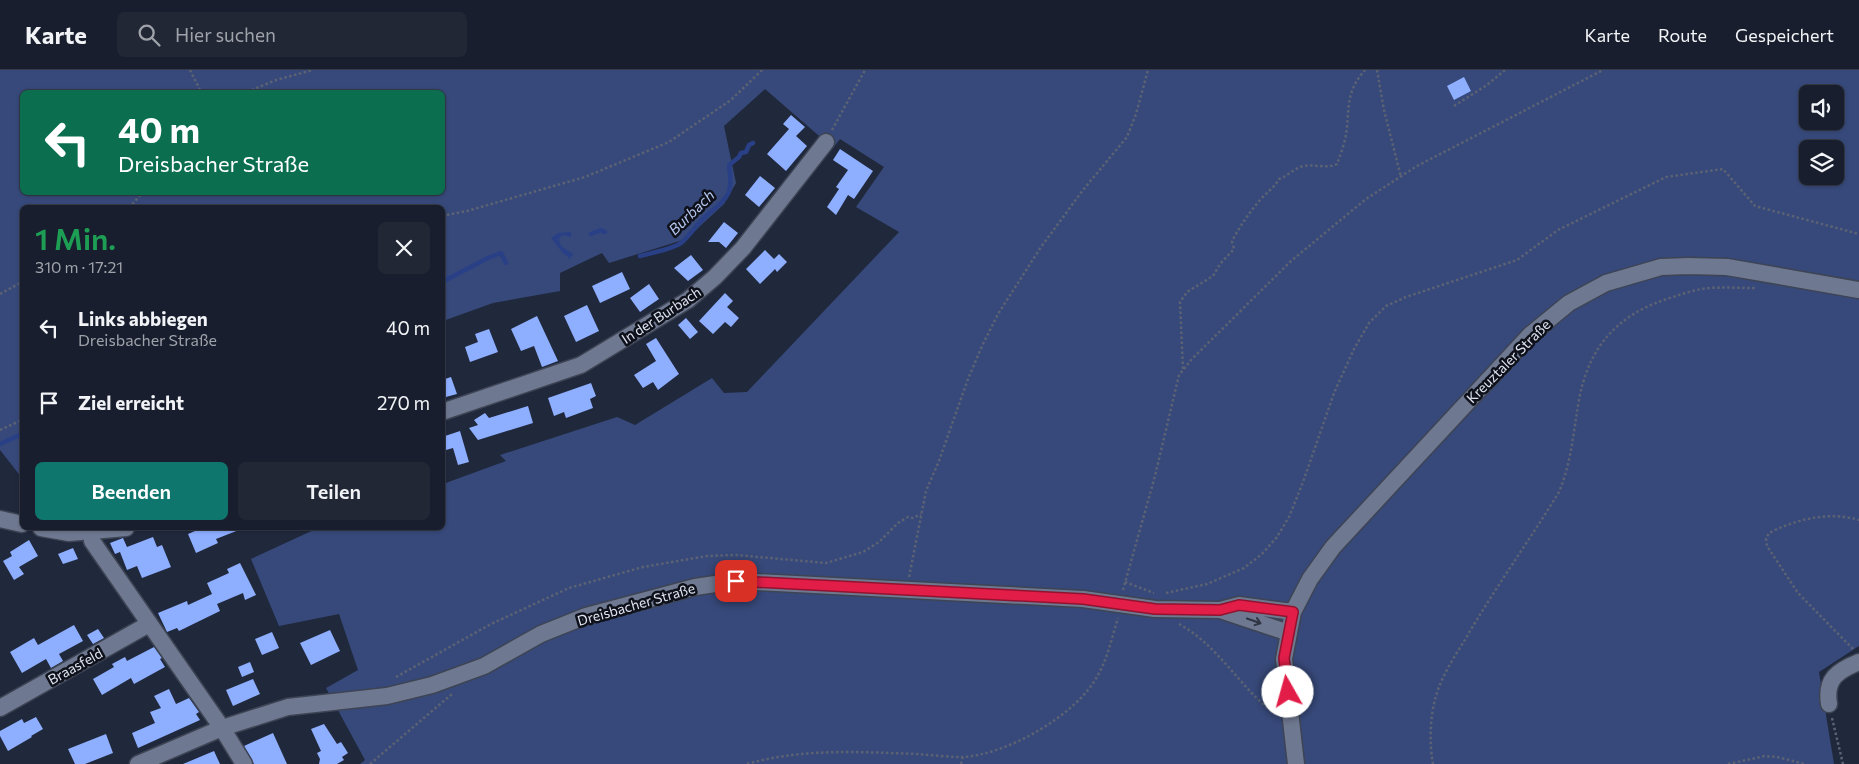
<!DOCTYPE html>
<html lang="de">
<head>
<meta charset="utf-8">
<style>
	:root { --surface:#181e2d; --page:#212735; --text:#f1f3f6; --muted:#9fa2aa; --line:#363c49; --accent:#0f766e }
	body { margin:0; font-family:Commissioner,sans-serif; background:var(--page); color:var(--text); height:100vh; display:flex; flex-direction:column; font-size:19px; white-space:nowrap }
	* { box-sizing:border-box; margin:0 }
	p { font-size:16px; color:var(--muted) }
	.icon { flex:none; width:28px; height:28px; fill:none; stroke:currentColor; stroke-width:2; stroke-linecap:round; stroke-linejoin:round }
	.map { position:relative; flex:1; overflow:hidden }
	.panel { position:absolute; left:20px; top:135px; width:425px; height:325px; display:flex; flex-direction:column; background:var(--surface); border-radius:8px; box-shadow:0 1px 4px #0004,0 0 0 1px var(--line) }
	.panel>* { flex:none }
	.guide { position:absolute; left:20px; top:20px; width:425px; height:105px; border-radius:8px; box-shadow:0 1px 4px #0004,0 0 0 1px var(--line); background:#0b6e4f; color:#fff; overflow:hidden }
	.tools { position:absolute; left:1799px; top:15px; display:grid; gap:10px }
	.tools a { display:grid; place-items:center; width:45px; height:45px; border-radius:8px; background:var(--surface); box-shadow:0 1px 4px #0004,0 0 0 1px var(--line); font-size:25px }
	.pin { position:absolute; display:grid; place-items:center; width:42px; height:42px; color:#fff; margin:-21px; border-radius:10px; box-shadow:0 2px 8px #0006 }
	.me { position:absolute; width:55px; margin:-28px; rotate:353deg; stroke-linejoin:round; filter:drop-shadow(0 0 4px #0008) }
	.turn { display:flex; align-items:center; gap:18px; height:105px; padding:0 15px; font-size:22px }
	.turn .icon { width:65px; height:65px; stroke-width:2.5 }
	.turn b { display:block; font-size:35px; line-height:42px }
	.round { display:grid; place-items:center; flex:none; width:52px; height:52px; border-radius:8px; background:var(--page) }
	.overview { display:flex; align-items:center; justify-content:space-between; height:85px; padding:0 15px }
	h1 { font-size:30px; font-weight:600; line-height:38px; color:#1e9e55 }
	.button { display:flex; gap:10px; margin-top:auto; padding:10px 15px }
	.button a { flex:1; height:58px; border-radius:8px; background:var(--accent); color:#fff; font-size:20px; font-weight:600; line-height:58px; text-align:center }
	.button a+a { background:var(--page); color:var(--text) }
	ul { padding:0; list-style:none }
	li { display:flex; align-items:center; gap:15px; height:75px; padding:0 15px }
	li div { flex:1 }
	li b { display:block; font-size:19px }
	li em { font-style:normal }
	header { display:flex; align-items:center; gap:30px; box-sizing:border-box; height:70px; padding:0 25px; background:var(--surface); border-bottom:1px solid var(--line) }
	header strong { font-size:24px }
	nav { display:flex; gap:28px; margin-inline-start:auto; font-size:18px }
	.search { width:350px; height:45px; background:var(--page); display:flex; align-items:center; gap:12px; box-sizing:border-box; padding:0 18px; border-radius:8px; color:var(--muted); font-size:19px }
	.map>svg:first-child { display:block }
	.green { fill:#37497a; fill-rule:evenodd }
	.water { fill:#294087 }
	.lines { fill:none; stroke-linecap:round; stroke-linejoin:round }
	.stream { stroke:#294087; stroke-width:4.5 }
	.building { fill:#8eaeff }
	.minor-casing { stroke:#3d4454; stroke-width:19 }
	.path { stroke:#5b6274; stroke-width:2.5; stroke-dasharray:2.5 2.5; stroke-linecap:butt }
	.minor { stroke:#6e7890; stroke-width:16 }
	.oneway { stroke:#303543 }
	.route-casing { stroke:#92132f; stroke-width:12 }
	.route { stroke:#e11d48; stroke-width:9 }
	.labels { text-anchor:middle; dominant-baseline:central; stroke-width:5; stroke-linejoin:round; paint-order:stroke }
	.street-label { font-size:14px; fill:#dee4f1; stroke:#0e111a }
	.water-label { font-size:15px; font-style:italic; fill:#b5c6ef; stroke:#0e111a }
</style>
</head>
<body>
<header>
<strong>Karte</strong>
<div class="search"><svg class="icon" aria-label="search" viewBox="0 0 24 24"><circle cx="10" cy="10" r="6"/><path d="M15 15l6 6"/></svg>Hier suchen</div>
<nav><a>Karte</a><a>Route</a><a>Gespeichert</a></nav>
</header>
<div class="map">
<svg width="1859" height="694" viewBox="0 0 1859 694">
	<rect width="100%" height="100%" fill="#20283c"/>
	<path class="green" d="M0 0H1859V576L1819 602 1834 694H360L365 690 326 618 358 600 339 544 279 556 251 489 318 458H442L443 414 506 391 500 385 617 347 635 355 712 308 724 323 747 322 899 162 856 137 884 97 840 69 833 78 765 19 724 56 736 113 724 134 686 169 609 193 602 183 560 203V221L493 233 443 251 442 138H22V408L0 380ZM22 22H442V122H22ZM1808 24H1835V51H1808ZM1808 79H1835V106H1808Z"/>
	<path class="water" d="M571 162V167L562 165 559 169C560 179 566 178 573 184L570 189 562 182 551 168 558 163Z"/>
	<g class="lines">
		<path class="stream" d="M591 164 601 160 605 162
			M640 186C648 184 675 178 681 173 690 166 696 155 705 147 727 128 734 126 729 95L739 87 741 83 746 82 749 75 753 73
			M442 212 488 188 501 183 506 193
			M0 374 22 364"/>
	</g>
	<path class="building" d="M1464 7 1471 21 1454 30 1447 16Z
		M791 45 805 57 796 66 807 76 786 101 767 84 789 59 783 54Z
		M840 79 873 101 854 129 848 125 836 145 827 137 839 119 836 117 848 100 833 90Z
		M760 106 775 118 759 137 745 125Z
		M724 152 738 163 726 178 719 172H708Z
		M765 180 774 189 779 184 787 192 777 202 775 199 760 214 746 199Z
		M691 185 703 200 688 211 674 198Z
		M622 202 630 219 600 233 592 216Z
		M649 214 659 229 640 242 630 228Z
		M725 223 733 231 727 237 739 248 731 257 725 252 713 264 699 251Z
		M587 235 599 261 576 272 564 246Z
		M537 246 558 291 542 297 534 276 521 281 511 259Z
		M686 248 698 262 690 269 678 255Z
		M489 259 498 282 470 292 465 277 478 272 475 264Z
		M656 268 679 304 658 320 653 312 643 318 634 305 656 291 646 274Z
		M451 307 457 324 442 328V310Z
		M591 313 596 326 590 329 593 338 566 348 564 342 554 346 548 328Z
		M528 336 533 353 478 370 469 358 478 355 474 350 485 343 489 348Z
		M460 361 469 392 458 395 453 378 446 380 442 367Z
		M202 458H244L216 469 218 473 196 483 188 464Z
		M153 467 157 477 162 475 171 497 142 508 137 496 127 500 120 482 115 484 110 473 123 468 127 477Z
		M29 470 38 486 19 497 24 504 14 510 3 491 12 486 10 482Z
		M73 478 78 489 63 494 58 484Z
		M240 493 256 525 245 530 243 523 217 534 220 541 179 561 177 558 167 562 158 543 187 531 188 535 212 524 207 513 229 503 227 499Z
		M74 555 83 571 59 584 63 591 51 598 46 589 22 603 10 582 34 568 38 575Z
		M98 559 104 568 93 574 87 565Z
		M330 560 340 581 311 595 300 573Z
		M272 562 279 578 262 585 255 569Z
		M154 577 162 588 160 589 165 597 134 614 131 608 102 625 93 609 114 597 112 594 125 587 127 591Z
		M250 592 254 602 242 607 238 597Z
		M253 609 260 624 233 636 226 620Z
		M169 619 176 634 189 628 199 642 196 644 200 650 138 678 132 663 155 653 150 642 161 638 154 626Z
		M36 647 43 659 31 666 32 667 8 681 0 666V661L22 649 24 653Z
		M324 654 337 674 341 672 348 683 342 687 344 690 337 694H319L320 689 317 683 321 681 311 659Z
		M273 663 287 694H254L244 676Z
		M106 664 113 683 85 694H75L68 679Z
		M214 681 220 694H183Z"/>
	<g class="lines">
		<g class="minor-casing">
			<path id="minor" d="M442 342 581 295 688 230 715 207 743 178 826 72
				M0 449 22 454
				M41 458 69 463 126 458
				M92 462V471L222 658 244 694
				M1220 540 1289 563
				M1829 634C1825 609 1837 601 1859 592
				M0 638 149 554
				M138 694 222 658 288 637 387 626 432 615 484 596 541 564 586 546 695 517 736 511 1083 529 1155 539 1220 540 1239 535 1293 542
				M1296 694 1284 589 1293 542 1310 509 1333 477 1530 265 1569 233 1606 213 1661 197 1689 196 1727 197 1859 220"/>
		</g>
		<path class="path" d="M190 0 201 22
			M1377 0 1384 40 1401 107
			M247 22 276 10 313 0
			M1454 36 1487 15 1505 0
			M832 60 865 0
			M129 138 143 122
			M442 146 467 141 585 107 669 72 731 30 762 0
			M0 224 22 212
			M1183 299 1180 232 1187 222 1213 206 1220 194 1234 179 1232 171C1240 156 1249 143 1260 130 1266 123 1274 118 1279 109 1288 106 1294 98 1304 96 1315 94 1327 99 1337 94 1341 83 1346 70 1347 57 1349 33 1348 19 1365 0
			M0 360 22 350
			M909 507 926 421 939 391 968 309 982 276 998 244 1041 177 1083 120 1127 67 1136 44 1148 0
			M1125 512 1154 523
			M1123 520 1155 406 1179 305 1192 289 1291 191 1366 129 1417 96 1603 0
			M1166 523 1207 514 1244 498 1262 484 1277 467 1289 447 1303 412 1334 323 1354 279 1369 253 1386 236 1406 227 1517 190 1558 160 1666 107 1723 99 1755 136 1859 164
			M1179 554C1218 575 1240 618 1275 644
			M1853 579 1798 523 1767 476 1766 469 1769 463C1797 449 1829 441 1859 450
			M396 607 491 554 569 518 643 497 707 486 736 485 826 493 863 482 879 472 898 453 908 447 913 448 921 444
			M1832 648 1843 694
			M370 694 452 624
			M747 694C803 678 859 682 917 684 932 685 948 687 962 687 1007 685 1077 645 1098 605 1108 587 1112 567 1118 548
			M961 694 963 687
			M1433 694C1429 673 1430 646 1436 626 1442 605 1455 586 1466 568 1495 518 1529 471 1559 422 1572 390 1573 363 1579 330 1589 275 1619 243 1673 227 1685 223 1697 219 1710 218 1725 217 1740 218 1755 218
			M1728 694 1765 686 1777 687 1805 694"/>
		<use href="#minor" class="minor"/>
	</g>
	<defs><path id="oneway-shaft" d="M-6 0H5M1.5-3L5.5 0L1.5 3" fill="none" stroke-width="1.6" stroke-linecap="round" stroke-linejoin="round" transform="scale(1.25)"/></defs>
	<use class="oneway" href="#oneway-shaft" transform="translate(1254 551) rotate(19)"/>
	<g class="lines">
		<g class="route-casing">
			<path id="route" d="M736 511 1083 529 1155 539 1220 540 1239 535 1293 542 1284 588 1288 622"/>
		</g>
		<use href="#route" class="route"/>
	</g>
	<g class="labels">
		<g class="street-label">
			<text transform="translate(661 245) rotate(-33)">In der Burbach</text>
			<text transform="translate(1508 291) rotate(-45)">Kreuztaler Straße</text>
			<text transform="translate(636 534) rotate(-16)">Dreisbacher Straße</text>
			<text transform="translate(75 596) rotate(-29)">Braasfeld</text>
		</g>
		<g class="water-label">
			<text transform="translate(691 142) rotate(-44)">Burbach</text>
		</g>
	</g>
</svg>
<div class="tools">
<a><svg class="icon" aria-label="sound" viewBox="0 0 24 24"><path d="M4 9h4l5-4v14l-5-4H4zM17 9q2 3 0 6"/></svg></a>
<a><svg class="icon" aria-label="layers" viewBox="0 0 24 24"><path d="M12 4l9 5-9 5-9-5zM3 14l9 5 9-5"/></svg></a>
</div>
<div class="pin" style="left:736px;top:511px;background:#d93025"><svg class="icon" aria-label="arrive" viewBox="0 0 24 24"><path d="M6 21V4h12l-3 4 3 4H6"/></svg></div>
<svg class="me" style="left:1288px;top:622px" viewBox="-20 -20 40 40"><circle r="19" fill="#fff"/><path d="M0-13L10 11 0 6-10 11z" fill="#e11d48"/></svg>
<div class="guide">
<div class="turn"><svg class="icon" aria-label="left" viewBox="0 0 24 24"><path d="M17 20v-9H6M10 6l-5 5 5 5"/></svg><div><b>40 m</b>Dreisbacher Straße</div></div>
</div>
<section class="panel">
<div class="overview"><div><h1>1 Min.</h1><p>310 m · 17:21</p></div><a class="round"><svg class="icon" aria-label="close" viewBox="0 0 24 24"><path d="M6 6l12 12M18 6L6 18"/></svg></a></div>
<ul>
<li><svg class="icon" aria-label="left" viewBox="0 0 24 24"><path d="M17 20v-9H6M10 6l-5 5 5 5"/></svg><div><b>Links abbiegen</b><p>Dreisbacher Straße</p></div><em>40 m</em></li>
<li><svg class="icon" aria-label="arrive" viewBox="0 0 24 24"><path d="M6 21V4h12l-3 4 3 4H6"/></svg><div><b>Ziel erreicht</b></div><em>270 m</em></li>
</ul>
<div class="button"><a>Beenden</a><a>Teilen</a></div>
</section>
</div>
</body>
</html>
